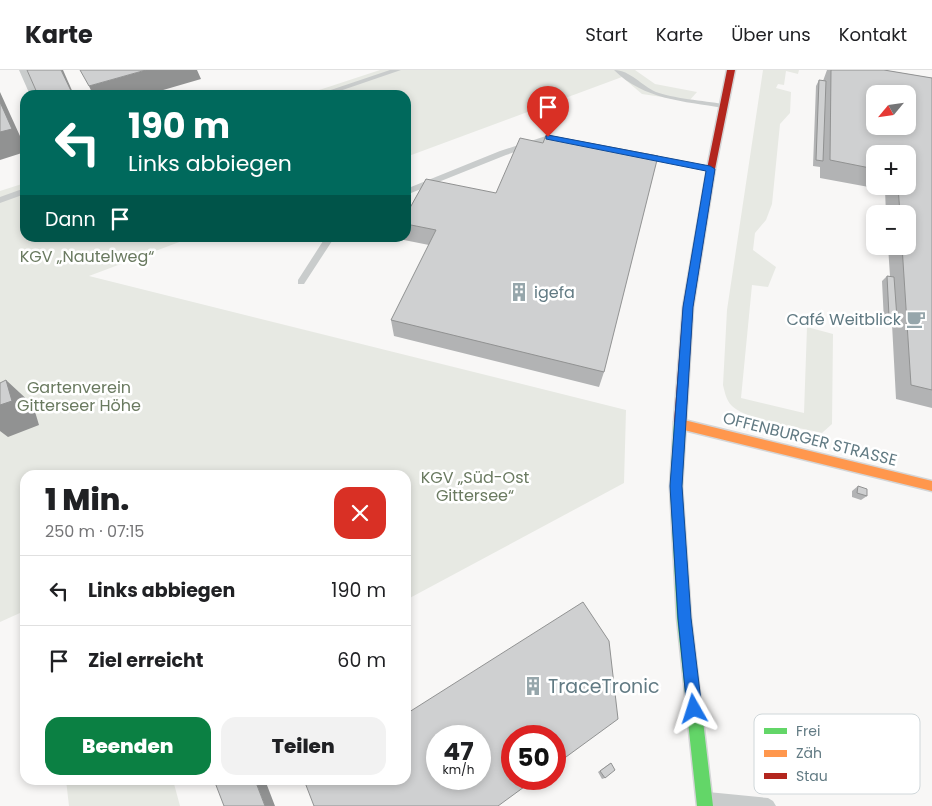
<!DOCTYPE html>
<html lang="de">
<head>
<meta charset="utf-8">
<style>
	:root { --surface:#fff; --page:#f2f2f2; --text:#202124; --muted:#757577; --line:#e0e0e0; --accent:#0b8043 }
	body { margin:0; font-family:Poppins,sans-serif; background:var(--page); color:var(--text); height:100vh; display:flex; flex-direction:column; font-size:19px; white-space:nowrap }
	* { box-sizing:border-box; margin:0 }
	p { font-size:16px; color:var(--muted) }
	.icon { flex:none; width:28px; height:28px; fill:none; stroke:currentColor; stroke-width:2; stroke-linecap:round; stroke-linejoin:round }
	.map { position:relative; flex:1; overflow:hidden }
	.sheet { position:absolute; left:20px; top:400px; width:391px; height:315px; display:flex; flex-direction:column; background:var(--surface); border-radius:15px; box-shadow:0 2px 8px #0003 }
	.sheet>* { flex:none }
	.top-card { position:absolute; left:20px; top:20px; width:391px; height:152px; border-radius:15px; box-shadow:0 2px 8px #0003; background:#00695c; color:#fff; overflow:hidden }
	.needle { width:32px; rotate:241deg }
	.fabs { position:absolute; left:866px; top:15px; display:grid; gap:10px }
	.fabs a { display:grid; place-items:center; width:50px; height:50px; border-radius:10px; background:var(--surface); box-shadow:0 2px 8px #0003; font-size:25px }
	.speed { position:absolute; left:426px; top:655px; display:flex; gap:10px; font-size:25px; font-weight:700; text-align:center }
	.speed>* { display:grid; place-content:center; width:65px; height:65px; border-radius:50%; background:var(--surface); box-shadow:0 2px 8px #0003; line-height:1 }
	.speed small { font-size:12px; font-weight:400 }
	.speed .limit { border:8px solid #d22; background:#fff; color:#111 }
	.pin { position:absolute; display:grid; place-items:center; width:42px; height:42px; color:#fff; margin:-51px -21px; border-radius:50% 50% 50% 0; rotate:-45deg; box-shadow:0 0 5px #0007 }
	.pin .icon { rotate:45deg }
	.me { position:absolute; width:55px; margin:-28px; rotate:354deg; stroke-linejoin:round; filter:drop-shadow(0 0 4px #0008) }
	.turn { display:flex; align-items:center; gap:18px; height:105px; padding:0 25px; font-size:22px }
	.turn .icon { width:65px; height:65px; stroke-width:2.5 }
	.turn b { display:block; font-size:35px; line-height:42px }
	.then { display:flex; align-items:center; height:48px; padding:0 25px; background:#0003; gap:10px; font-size:19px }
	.round { display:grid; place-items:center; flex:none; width:52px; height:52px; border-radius:15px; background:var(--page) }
	.headline { display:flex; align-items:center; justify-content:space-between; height:85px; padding:0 25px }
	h1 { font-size:30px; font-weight:800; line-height:38px }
	.action { display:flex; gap:10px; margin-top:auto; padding:10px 25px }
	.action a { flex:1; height:58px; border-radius:15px; background:var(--accent); color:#fff; font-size:20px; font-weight:800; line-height:58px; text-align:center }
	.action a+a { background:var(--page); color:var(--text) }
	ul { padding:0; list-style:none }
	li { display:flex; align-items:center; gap:15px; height:70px; padding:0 25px; border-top:1px solid var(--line) }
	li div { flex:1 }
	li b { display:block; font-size:19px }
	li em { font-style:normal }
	header { display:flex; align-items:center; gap:30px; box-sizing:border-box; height:70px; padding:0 25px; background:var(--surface); border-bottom:1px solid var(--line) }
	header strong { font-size:24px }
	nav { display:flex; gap:28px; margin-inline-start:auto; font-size:18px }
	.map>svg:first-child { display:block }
	.green { fill:#e7e9e3 }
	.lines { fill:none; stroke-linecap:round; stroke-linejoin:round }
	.fast-casing { stroke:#d4d5d6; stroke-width:3 }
	.slow-casing { stroke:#d4d5d6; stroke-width:3 }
	.jam-casing { stroke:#d4d5d6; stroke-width:3 }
	.lane { fill:#c9cccc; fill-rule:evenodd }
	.fast { fill:#63d668; fill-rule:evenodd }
	.slow { fill:#ff974d; fill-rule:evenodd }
	.jam { fill:#b3261e; fill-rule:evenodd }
	.wall { fill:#b2b3b4; fill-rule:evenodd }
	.shaded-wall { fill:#919292 }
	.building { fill:#cfd0d1; stroke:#919292; fill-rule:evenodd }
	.route { fill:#1a73e8; stroke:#114b97 }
	.labels { text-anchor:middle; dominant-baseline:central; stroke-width:5; stroke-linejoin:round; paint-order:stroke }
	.park-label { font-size:16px; fill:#6a7a60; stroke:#fff }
	.poi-label { font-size:16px; fill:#617a83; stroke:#fff; text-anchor:start }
	.street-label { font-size:16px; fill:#617a83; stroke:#fff }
	.near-poi-label { font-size:19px; fill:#617a83; stroke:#fff; text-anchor:start }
	.key { fill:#fff; stroke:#d0d7da; stroke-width:1 }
	.key-label { font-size:14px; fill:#617a83 }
</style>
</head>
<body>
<header>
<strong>Karte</strong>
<nav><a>Start</a><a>Karte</a><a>Über uns</a><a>Kontakt</a></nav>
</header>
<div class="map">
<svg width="932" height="736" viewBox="0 0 932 736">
	<rect width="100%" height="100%" fill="#f8f7f6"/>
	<path class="green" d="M380 0H635L655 14 697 22 689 31 642 24 622 7 406 87V25H304Z
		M763 0H799L798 4 786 1 784 15 778 14 776 18 791 22 790 43 780 54 772 134 766 150 755 163 753 180 776 197 768 217 752 215 741 328 804 343 807 257 833 264 832 354 822 363C802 358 746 350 732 336 726 330 725 323 723 315L727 240Z
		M25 113V168H190L89 206 626 340 624 413 406 530V405H25V561L20 543 0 552V121Z
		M66 710H173L180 736H69Z"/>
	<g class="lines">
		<g class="fast-casing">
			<path id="fast" d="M680 347 684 349 686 352 682 417 691 548 713 736H697L677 548 670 417 674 352 676 349Z"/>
		</g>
		<g class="slow-casing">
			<path id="slow" d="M680 349 932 411V421L680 359 676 357 674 354 676 351Z"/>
		</g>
		<g class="jam-casing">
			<path id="jam" d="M727 0H735L715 99 693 237 686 352 684 355H676L674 352 683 237 707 99Z"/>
		</g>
		<path class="lane" d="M19 0H27L38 25H30Z
			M390 0H401L328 25H316Z
			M614 0C630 0 642 16 656 22 671 28 705 31 723 34L727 36 723 38C684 31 644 30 614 0Z
			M549 65 563 69 559 71 550 70 506 85 406 125V119L500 81Z
			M644 83 711 96 715 99 711 102 641 88 640 86Z
			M25 118V124L0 133V127Z
			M325 168H334L304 214H298V210Z
			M708 722 768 728 773 731 776 736H704L700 730 703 725Z"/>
		<use href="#fast" class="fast"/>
		<use href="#slow" class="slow"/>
		<use href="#jam" class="jam"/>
	</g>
	<path class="wall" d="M827 0H884L932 8V338L896 329 892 254 884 252 882 211 887 206H890L888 176H908V144H886L885 120 820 108V97L813 96 816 16 819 10 823 11ZM875 84H908V116H875Z
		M426 109 604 302 599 317 394 266 391 250 429 175 404 170 403 168H406V145Z
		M858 416 867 426 861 430 852 427V421Z
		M611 693 605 708 602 709 598 702 609 694Z"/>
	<path class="shaded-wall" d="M61 0H63L74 25H72Z
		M146 0H197L201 9 146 25H93L89 16Z
		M0 22 25 77V82L0 90Z
		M6 310 33 335 39 355 8 367 0 361V335Z
		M255 710H265L275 736H265Z"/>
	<path class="building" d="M27 0H61L73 25H38Z
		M80 0H146L89 16Z
		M831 0H884L932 8V320L911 315 902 176H908V144H900L898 116H908V84H875V99L830 90ZM875 24H908V56H875Z
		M819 10 826 11 823 91 816 90Z
		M0 32 12 59 0 62Z
		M546 65 658 86 604 302 391 250 436 160 406 154V145L426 109 496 123 520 68 543 73Z
		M887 206 894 207 897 248 889 246Z
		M6 310 12 331 0 335V313Z
		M858 416 867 419V426L857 423Z
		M583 532 609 571 618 649 555 695V666H512V709H535L498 736H314L304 710H406V644ZM438 666H480V709H438Z
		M611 693 615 700 605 708 600 701Z
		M214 710H255L265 736H224Z"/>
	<path class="route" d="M548 65 710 96 715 99 693 237 682 416 691 548 702 639 699 644 694 646 689 644 687 639 678 548 670 416 683 237 706 101 546 69V66Z"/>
	<defs>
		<g id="building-bare" transform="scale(1.5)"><path d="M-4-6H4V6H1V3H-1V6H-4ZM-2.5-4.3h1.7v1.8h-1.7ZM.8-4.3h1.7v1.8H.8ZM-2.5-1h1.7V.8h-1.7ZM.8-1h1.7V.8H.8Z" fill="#96a6ab" stroke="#fff" stroke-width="2.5" paint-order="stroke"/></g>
		<g id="cafe-bare" transform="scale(1.5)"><path d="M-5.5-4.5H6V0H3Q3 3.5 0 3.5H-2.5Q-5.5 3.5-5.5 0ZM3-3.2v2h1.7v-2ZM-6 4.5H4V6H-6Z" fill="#96a6ab" stroke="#fff" stroke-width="2.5" paint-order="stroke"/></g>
	</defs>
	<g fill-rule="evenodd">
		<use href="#building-bare" x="519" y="222"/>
		<use href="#cafe-bare" x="916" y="249"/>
		<use href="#building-bare" x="533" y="616"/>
	</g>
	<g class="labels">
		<g class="park-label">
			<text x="87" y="186">KGV „Nautelweg“</text>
			<text x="79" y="317">Gartenverein<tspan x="79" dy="18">Gitterseer Höhe</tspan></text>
			<text x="475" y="407">KGV „Süd-Ost<tspan x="475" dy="18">Gittersee“</tspan></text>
		</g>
		<g class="poi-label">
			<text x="534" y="222">igefa</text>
			<text x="901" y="249" text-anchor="end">Café Weitblick</text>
		</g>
		<g class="street-label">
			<text transform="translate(810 369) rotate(14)">OFFENBURGER STRASSE</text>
		</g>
		<g class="near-poi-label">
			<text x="548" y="616">TraceTronic</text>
		</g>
	</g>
	<rect x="754" y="644" width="166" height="80" rx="8" class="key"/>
	<rect x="764" y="658" width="23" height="6" fill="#63d668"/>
	<rect x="764" y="680" width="23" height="7" fill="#ff974d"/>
	<rect x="764" y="703" width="23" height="6" fill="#b3261e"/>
	<g class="key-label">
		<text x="796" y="666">Frei</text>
		<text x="796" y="688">Zäh</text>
		<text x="796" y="711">Stau</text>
	</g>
</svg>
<div class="fabs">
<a><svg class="needle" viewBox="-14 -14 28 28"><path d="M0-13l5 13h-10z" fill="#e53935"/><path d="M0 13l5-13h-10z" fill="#757577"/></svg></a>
<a>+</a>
<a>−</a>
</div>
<div class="speed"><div>47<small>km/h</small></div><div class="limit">50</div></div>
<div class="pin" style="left:548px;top:67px;background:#d93025"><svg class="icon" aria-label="arrive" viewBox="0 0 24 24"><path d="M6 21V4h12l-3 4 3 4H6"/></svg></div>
<svg class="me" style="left:694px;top:639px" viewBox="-20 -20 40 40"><path d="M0-17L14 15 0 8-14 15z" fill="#1a73e8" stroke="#fff" stroke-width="4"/></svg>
<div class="top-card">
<div class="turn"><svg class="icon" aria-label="left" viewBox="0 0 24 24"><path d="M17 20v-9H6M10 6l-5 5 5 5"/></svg><div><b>190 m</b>Links abbiegen</div></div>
<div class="then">Dann<svg class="icon" aria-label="arrive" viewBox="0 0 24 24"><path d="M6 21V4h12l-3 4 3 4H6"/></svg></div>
</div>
<section class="sheet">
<div class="headline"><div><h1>1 Min.</h1><p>250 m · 07:15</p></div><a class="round" style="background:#d93025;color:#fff"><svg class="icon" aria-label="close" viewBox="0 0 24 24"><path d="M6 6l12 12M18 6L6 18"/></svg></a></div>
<ul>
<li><svg class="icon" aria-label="left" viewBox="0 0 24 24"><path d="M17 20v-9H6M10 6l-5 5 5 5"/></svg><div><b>Links abbiegen</b></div><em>190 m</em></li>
<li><svg class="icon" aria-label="arrive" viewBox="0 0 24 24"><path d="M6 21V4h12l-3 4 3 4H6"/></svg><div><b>Ziel erreicht</b></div><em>60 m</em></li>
</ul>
<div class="action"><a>Beenden</a><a>Teilen</a></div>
</section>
</div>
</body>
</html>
